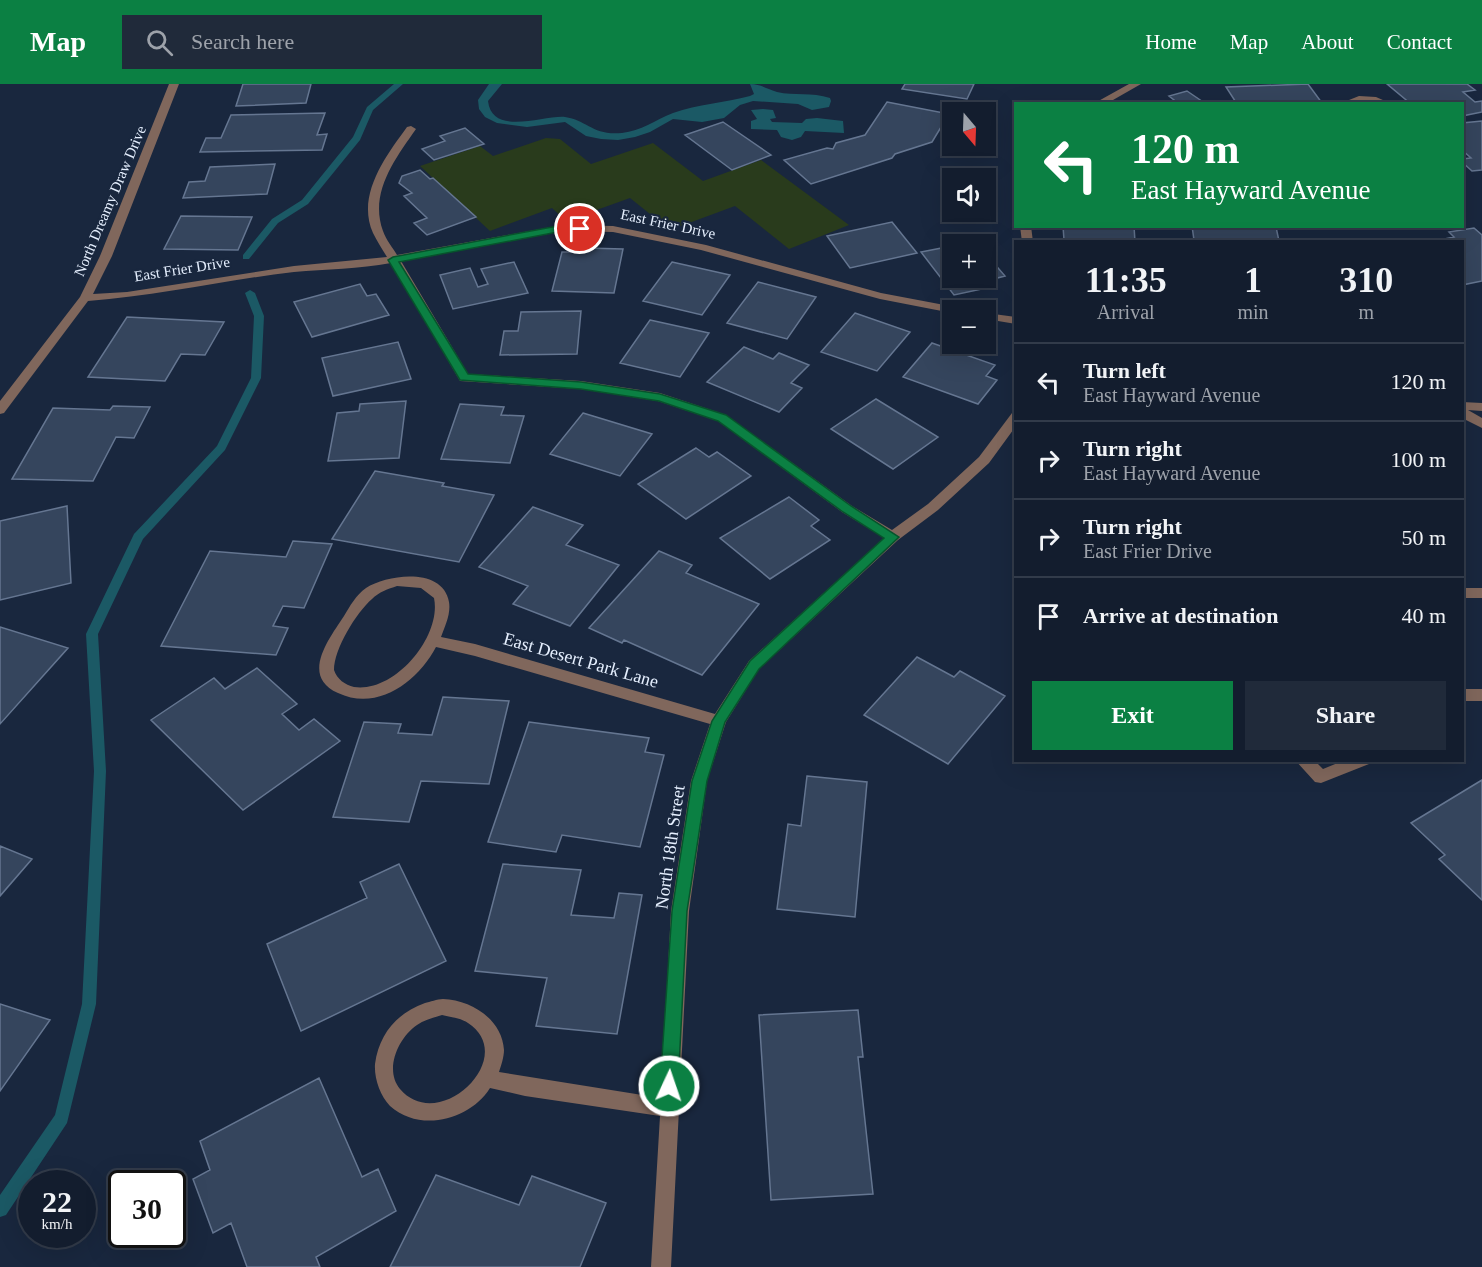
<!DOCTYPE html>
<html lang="en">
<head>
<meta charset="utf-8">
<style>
	:root { --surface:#131d2e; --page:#202a3a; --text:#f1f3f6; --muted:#9da2aa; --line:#323b4a; --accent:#0b8043 }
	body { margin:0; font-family:"Times New Roman",serif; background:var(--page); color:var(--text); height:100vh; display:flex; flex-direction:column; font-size:22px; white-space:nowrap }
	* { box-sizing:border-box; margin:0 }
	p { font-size:20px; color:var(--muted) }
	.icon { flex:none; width:33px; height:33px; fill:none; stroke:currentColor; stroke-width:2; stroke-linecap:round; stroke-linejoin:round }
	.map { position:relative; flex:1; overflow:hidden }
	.sheet { position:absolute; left:1014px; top:156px; width:450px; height:522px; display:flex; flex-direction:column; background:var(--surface); border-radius:0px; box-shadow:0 6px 24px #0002,0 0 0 2px var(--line) }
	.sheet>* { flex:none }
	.hud { position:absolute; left:1014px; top:18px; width:450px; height:126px; border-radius:0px; box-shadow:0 6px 24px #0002,0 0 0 2px var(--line); background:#0b8043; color:#fff; overflow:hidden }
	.needle { width:39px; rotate:161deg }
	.controls { position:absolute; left:942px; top:18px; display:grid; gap:12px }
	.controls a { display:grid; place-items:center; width:54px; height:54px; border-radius:0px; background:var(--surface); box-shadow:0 6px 24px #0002,0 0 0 2px var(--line); font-size:30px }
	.speed { position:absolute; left:18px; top:1086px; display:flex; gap:12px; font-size:30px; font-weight:700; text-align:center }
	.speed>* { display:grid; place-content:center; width:78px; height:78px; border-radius:50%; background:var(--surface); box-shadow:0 6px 24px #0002,0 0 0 2px var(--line); line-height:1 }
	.speed small { font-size:15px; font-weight:400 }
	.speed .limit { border:3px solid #111; border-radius:9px; background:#fff; color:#111 }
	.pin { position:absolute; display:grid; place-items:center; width:51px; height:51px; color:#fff; margin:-26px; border:3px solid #fff; border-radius:50%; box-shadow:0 2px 6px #0007 }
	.me { position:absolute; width:66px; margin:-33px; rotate:3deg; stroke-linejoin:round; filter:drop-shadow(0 0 4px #0008) }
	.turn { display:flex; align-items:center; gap:21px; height:126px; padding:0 18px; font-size:27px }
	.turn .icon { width:78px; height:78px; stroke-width:2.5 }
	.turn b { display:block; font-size:42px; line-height:51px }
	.eta { display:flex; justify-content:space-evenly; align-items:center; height:102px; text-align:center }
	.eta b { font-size:36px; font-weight:700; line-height:42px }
	.button { display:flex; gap:12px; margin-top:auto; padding:12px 18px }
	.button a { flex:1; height:69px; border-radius:0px; background:var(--accent); color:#fff; font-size:24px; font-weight:700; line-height:69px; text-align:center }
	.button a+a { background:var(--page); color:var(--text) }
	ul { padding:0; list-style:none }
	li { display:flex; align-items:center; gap:18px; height:78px; padding:0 18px; border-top:2px solid var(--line) }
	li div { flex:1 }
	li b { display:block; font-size:22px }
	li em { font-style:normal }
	header { display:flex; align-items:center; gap:36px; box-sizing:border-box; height:84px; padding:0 30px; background:var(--accent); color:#fff }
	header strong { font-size:28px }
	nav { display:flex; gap:33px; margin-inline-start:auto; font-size:21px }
	.search { width:420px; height:54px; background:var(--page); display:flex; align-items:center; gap:15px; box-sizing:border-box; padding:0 21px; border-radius:0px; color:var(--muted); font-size:22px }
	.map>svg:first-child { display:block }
	.green { fill:#293b1c }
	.water { fill:#1b5965 }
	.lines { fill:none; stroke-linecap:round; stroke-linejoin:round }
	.stream { fill:#1b5965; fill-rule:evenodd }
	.building { fill:#35455d; stroke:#657691; stroke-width:1.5 }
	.minor { fill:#80675c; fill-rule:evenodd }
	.route { fill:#0b8043; stroke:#07532c; stroke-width:1.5 }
	.labels { text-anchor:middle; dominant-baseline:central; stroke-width:4.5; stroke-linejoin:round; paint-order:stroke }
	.far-street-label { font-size:15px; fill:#e5effe; stroke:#19273e }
	.street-label { font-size:18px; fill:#e5effe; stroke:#19273e }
</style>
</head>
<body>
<header>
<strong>Map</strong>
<div class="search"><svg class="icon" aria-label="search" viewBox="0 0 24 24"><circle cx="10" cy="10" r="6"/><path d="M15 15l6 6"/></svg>Search here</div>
<nav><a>Home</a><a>Map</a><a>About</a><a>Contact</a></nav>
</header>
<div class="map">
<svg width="1482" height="1183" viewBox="0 0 1482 1183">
	<rect width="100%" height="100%" fill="#19273e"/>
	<path class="green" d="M546 54 560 55 591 80 653 59 703 97 761 76 849 141 789 165 735 122 670 146 630 114 566 137 552 124 490 147 420 82 480 62 493 72Z"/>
	<path class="water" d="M489 0H502L488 17C492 53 544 31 565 33 587 36 593 52 622 49 641 47 655 36 673 29 698 20 725 19 750 12L754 10 750 0C761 0 766 5 777 8 794 12 812 8 830 14L831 17 829 23 812 26 798 20 753 17 740 21 724 34 702 38 673 35 650 48 635 53 618 56 601 55 586 52 565 38 527 43 497 39 485 33 479 25 478 16Z
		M763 25 773 26 776 34 770 35 772 38 802 39 806 35 817 34 843 37 844 49 805 47 801 53 792 56 781 53 777 46 751 45V37L757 35 751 26Z"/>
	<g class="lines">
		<path class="stream" d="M394 0H403L373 26 360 56 308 120 278 139 249 175H243V171L272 135 302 116 353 53 367 23Z
			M250 206 255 209 264 232 261 294 225 366 143 455 98 550 106 687 96 920 67 1039 6 1131 0 1133V1111L55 1031 82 920 94 687 86 550 134 450 217 362 251 294 254 232 245 209Z"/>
	</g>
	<path class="building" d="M243 0H311L306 19 236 22Z
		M905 0H974L967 15 902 5Z
		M1308 0 1322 19 1237 20 1226 3Z
		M1387 0H1467L1475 6 1463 8 1475 18 1482 17V28L1462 32V20H1411Z
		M1187 7 1206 20H1160L1174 16 1169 12Z
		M887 18 949 30 932 58 895 70 892 74 811 100 784 76 827 64 833 65 836 59 865 51Z
		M325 29 317 51 327 50 322 66 200 68 206 54H221L231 31Z
		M1482 37V86L1472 87 1462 78V75L1471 74 1462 66V39Z
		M723 38 771 71 732 86 685 51Z
		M465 44 484 60 434 76 422 65 445 57 440 52Z
		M275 80 267 110 183 114 189 98 205 97 210 83Z
		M420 86 430 95 433 94 476 133 427 151 414 139 427 134 404 112 412 109 399 99 402 92Z
		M181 132 252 133 238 166 164 165Z
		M892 138 917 169 850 184 827 152Z
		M1063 142H1134L1135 158 1064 156Z
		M1192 142 1276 143 1279 157 1242 155V158L1194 156Z
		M1474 144 1482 151V197L1462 201V158H1430L1454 153 1449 148Z
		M952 162V194H986V170L1005 192 986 197 991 203 954 211 921 168Z
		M585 164 623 165 614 209 552 207 562 168H584Z
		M514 178 528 209 453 225 440 191 470 184 478 203 488 200 481 185Z
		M672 178 730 191 702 231 643 217Z
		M758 198 816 213 787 255 727 239Z
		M360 200 367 212 376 210 389 231 312 253 294 218Z
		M581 227 577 270 500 271 504 247H518L521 228Z
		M855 229 910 248 877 287 821 268Z
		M127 233 224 238 205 271 181 270 165 297 88 293Z
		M650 236 709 249 680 293 620 279Z
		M398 258 411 295 333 312 322 274Z
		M932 259 995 281 986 292 997 296 978 320 903 293Z
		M744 263 773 275 779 269 809 281 791 299 802 304 779 328 707 298Z
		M876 315 938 353 893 385 831 345Z
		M406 317 399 374 328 377 337 329 359 327 360 320Z
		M460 320 504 323 501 331 524 332 510 379 441 375Z
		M113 322 150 323 134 354 116 353 93 397 12 395 53 324 110 326Z
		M583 329 652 350 620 392 550 370Z
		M696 364 709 373 717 368 751 392 686 435 638 400Z
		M375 387 444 399 442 402 494 411 459 478 332 455Z
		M789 413 819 436 811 442 830 456 770 495 720 454Z
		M67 422 71 499 0 516V437Z
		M533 423 583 441 566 461 619 481 570 542 513 520 528 502 479 483Z
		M293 457 332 460 304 524 283 522 273 542 288 544 276 571 161 562 210 467 286 473Z
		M659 467 692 481 686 489 759 520 702 591 624 556 622 559 589 544Z
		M0 543 68 564 0 640Z
		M917 573 954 593 960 587 1005 612 948 680 864 631Z
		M257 584 297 620 282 630 299 646 314 635 340 657 243 726 151 636 214 594 225 605Z
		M443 613 509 617 489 700 421 697 409 738 333 733 364 638 401 640 398 649 432 651Z
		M529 638 649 654 645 668 664 671 640 763 562 751 556 768 488 758Z
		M807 692 867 698 855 833 777 825 788 740 801 742Z
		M1482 696V816L1439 775 1445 771 1411 739Z
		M0 762 32 775 0 812Z
		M399 780 446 877 301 947 267 860 367 814 360 798Z
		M503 780 581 786 571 831 614 834 619 809 642 811 617 950 536 942 547 894 475 887Z
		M0 920 50 936 0 1007Z
		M858 926 863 973H858L873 1110 771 1116 759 931Z
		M319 994 362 1093 378 1085 396 1127 316 1173 320 1183H247L231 1139 213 1149 193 1095 210 1086 200 1057Z
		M436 1091 519 1121 532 1092 606 1119 580 1183H390Z"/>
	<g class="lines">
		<path class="minor" d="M169 0H179L112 172 93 210 127 208 294 182 387 173C382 165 377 157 373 149 356 111 386 72 407 43L411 42 416 45C395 75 369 109 383 147 386 156 393 164 397 171L563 141 613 142 706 161 881 209 955 223 961 226H952V229L880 215 701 166 613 148 563 147 401 177 468 290 581 297 660 309 726 331 852 422 892 446 928 420 979 373 1012 329 1016 328V342L989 379 938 426 898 456 759 585 726 638 707 697 689 827 671 1183H651L660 1032 525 1012 490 1004C470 1036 420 1049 390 1022 380 1012 374 994 375 980 379 950 397 929 425 919 430 918 437 915 443 915 471 916 502 935 504 966 504 973 501 982 499 988L661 1014 671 827 691 697 710 640 475 572 436 563C418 597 378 628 338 609 300 592 329 555 344 532 350 522 356 511 366 504 388 490 443 483 449 518 451 530 445 542 441 553L475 560 715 630 749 577 884 454 842 428 718 337 658 317 581 305 460 297 391 179C359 185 326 185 294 188 225 196 158 212 88 217L4 329 0 330V317L80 213 100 172ZM397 502 421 504 434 514C442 552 395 609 354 603 345 601 337 595 334 586 334 565 356 529 372 515 379 508 388 505 397 502ZM442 931C450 933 461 934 468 939 520 973 439 1051 400 1005 384 986 398 954 417 941 424 936 433 934 442 931Z
			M1129 0H1141L1106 20H1093Z
			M1359 12 1376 13 1392 20 1365 18 1339 20Z
			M1020 142H1031L1033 158H1022Z
			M1336 142H1367C1360 147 1343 147 1336 142Z
			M986 229 1016 233V240L986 235Z
			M1462 318 1482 319V327L1468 326 1482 334V344L1462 334Z
			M1462 504H1482V514H1462Z
			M1462 605H1482V617H1462Z
			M1295 676H1314L1323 685 1345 676H1371L1369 680 1321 699 1315 698Z"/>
	</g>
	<path class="route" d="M563 141 580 142 585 145 580 148 563 147 399 178 468 290 581 298 660 310 726 331 851 422 899 453 759 585 725 638 707 697 687 827 678 1002 675 1008 669 1010 663 1008 660 1002 672 827 692 697 712 637 750 577 884 454 843 428 718 337 659 317 581 305 460 296 388 176 393 173Z"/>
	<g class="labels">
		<g class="far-street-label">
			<text transform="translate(110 117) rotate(-67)">North Dreamy Draw Drive</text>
			<text transform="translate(668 140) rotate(12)">East Frier Drive</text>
			<text transform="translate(182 185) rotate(-9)">East Frier Drive</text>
		</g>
		<g class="street-label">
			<text transform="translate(581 576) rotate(16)">East Desert Park Lane</text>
			<text transform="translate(670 763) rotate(-82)">North 18th Street</text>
		</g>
	</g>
</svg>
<div class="controls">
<a><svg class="needle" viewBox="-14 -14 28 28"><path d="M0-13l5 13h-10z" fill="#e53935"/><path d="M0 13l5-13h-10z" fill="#9da2aa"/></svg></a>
<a><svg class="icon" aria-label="sound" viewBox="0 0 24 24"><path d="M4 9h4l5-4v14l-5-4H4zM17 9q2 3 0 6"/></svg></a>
<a>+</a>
<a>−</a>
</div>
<div class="speed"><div>22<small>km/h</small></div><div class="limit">30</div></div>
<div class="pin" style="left:580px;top:145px;background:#d93025"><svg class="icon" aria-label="arrive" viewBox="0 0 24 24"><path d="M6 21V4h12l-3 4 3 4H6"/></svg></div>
<svg class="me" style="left:669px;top:1002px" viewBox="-20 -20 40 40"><circle r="17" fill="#0b8043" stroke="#fff" stroke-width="3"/><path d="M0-11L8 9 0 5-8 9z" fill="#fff"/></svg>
<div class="hud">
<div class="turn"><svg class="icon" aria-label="left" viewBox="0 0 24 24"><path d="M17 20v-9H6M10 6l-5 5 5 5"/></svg><div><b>120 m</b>East Hayward Avenue</div></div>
</div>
<section class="sheet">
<div class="eta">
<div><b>11:35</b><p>Arrival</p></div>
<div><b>1</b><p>min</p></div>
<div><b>310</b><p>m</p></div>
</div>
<ul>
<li><svg class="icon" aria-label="left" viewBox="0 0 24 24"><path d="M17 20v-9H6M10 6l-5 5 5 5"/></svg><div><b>Turn left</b><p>East Hayward Avenue</p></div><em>120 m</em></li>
<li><svg class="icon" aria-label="right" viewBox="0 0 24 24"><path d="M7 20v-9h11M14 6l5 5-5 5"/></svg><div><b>Turn right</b><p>East Hayward Avenue</p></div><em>100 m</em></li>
<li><svg class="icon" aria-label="right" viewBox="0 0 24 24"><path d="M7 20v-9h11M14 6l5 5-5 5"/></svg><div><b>Turn right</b><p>East Frier Drive</p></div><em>50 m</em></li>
<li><svg class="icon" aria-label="arrive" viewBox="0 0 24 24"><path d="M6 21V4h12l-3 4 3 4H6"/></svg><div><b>Arrive at destination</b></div><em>40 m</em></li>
</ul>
<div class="button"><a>Exit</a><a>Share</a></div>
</section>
</div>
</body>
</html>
